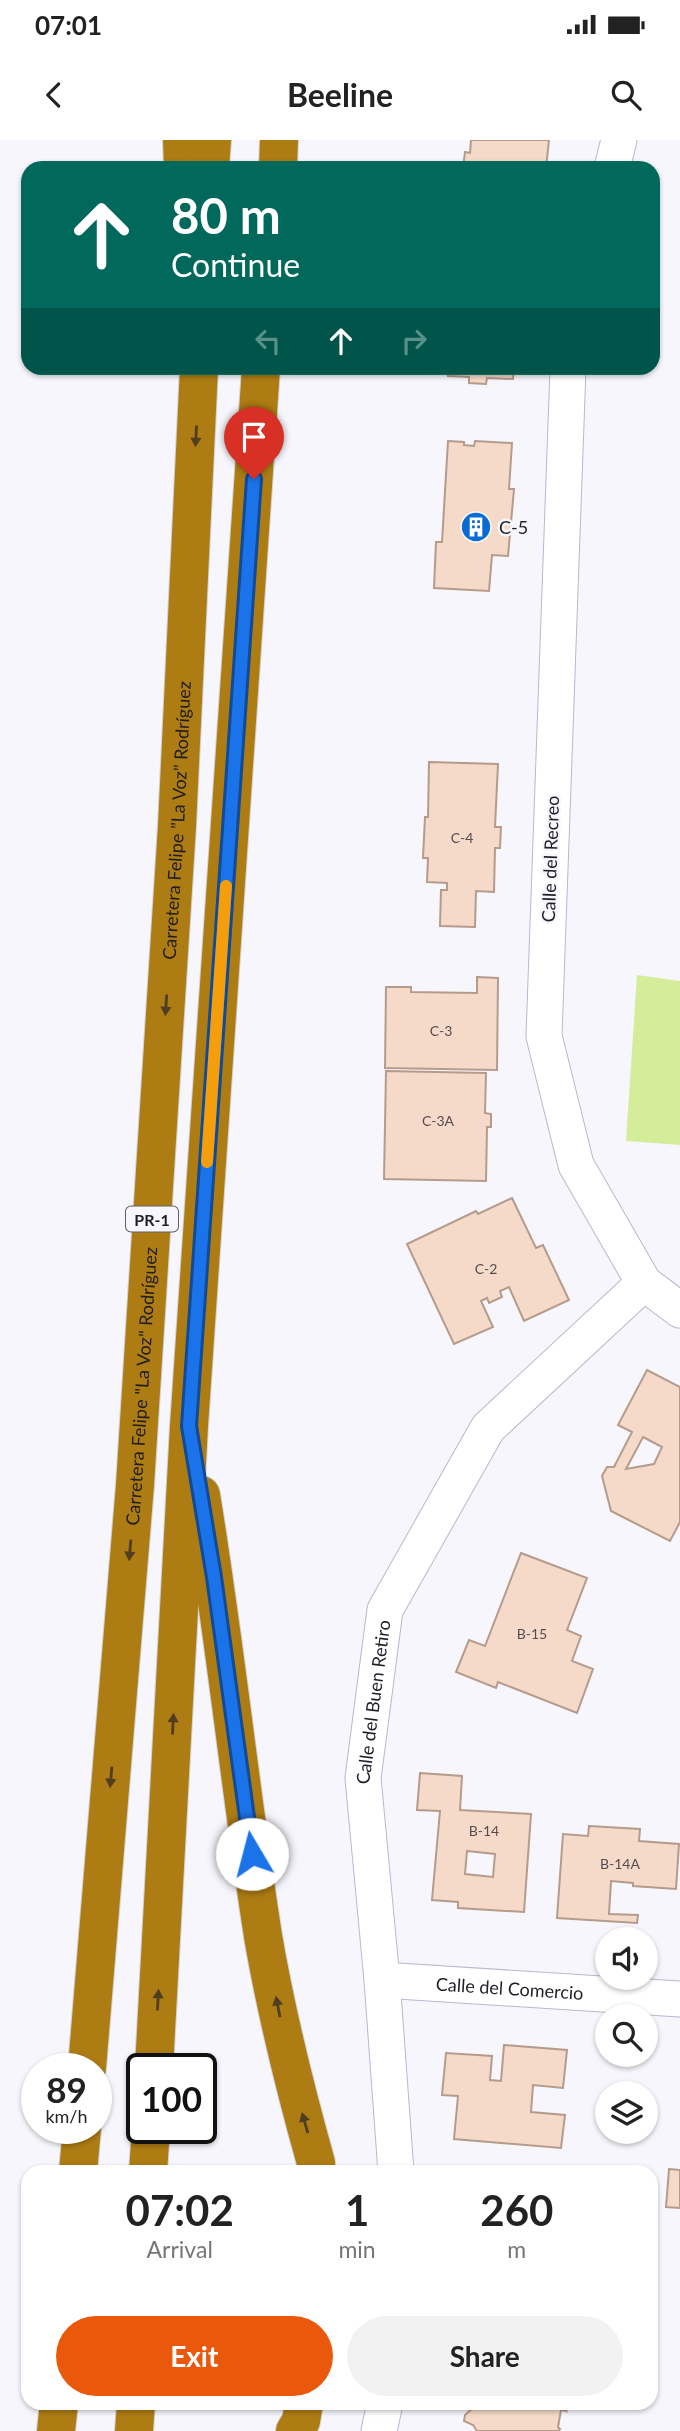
<!DOCTYPE html>
<html lang="en">
<head>
<meta charset="utf-8">
<style>
	:root { --surface:#fff; --page:#f2f2f2; --text:#222; --muted:#767676; --accent:#ea580c }
	body { margin:0; font-family:Lato,sans-serif; background:var(--page); color:var(--text); height:100vh; display:flex; flex-direction:column; font-size:26px; white-space:nowrap }
	* { box-sizing:border-box; margin:0 }
	p { font-size:23px; color:var(--muted) }
	.icon { flex:none; width:38px; height:38px; fill:none; stroke:currentColor; stroke-width:2; stroke-linecap:round; stroke-linejoin:round }
	.map { position:relative; flex:1; overflow:hidden }
	.sheet { position:absolute; left:21px; top:2025px; width:637px; height:245px; display:flex; flex-direction:column; background:var(--surface); border-radius:21px; box-shadow:0 2px 5px #0004 }
	.sheet>* { flex:none }
	.top-card { position:absolute; left:21px; top:21px; width:639px; height:214px; border-radius:21px; box-shadow:0 2px 5px #0004; background:#00695c; color:#fff; overflow:hidden }
	.tools { position:absolute; left:595px; top:1787px; display:grid; gap:14px }
	.tools a { display:grid; place-items:center; width:63px; height:63px; border-radius:50%; background:var(--surface); box-shadow:0 2px 5px #0004; font-size:35px }
	.speed { position:absolute; left:21px; top:1913px; display:flex; gap:14px; font-size:35px; font-weight:700; text-align:center }
	.speed>* { display:grid; place-content:center; width:91px; height:91px; border-radius:50%; background:var(--surface); box-shadow:0 2px 5px #0004; line-height:1 }
	.speed small { font-size:18px; font-weight:400 }
	.speed .limit { border:4px solid #111; border-radius:10px; background:#fff; color:#111 }
	.pin { position:absolute; display:grid; place-items:center; width:60px; height:60px; color:#fff; margin:-72px -30px; border-radius:50% 50% 50% 0; rotate:-45deg; box-shadow:0 0 7px #0007 }
	.pin .icon { rotate:45deg }
	.me { position:absolute; width:77px; margin:-38px; rotate:352deg; stroke-linejoin:round; filter:drop-shadow(0 0 5px #0008) }
	.turn { display:flex; align-items:center; gap:24px; height:147px; padding:0 35px; font-size:32px }
	.turn .icon { width:91px; height:91px; stroke-width:2.5 }
	.turn b { display:block; font-size:49px; line-height:60px }
	.lanes { display:flex; align-items:center; height:66px; padding:0 35px; background:#0003; justify-content:center; gap:35px; direction:ltr }
	.lanes .off { opacity:.35 }
	.eta { display:flex; justify-content:space-evenly; align-items:center; height:119px; text-align:center }
	.eta b { font-size:42px; font-weight:700; line-height:49px }
	.cta { display:flex; gap:14px; margin-top:auto; padding:14px 35px }
	.cta a { flex:1; height:80px; border-radius:42px; background:var(--accent); color:#fff; font-size:28px; font-weight:700; line-height:80px; text-align:center }
	.cta a+a { background:var(--page); color:var(--text) }
	.status { display:flex; justify-content:space-between; align-items:center; height:49px; padding:0 35px; background:var(--surface); direction:ltr }
	.status svg { height:19px; fill:currentColor }
	header { display:flex; justify-content:space-between; align-items:center; height:91px; padding:0 35px; background:var(--surface); font-size:32px; font-weight:700 }
	.map>svg:first-child { display:block }
	.green { fill:#d5ed9b }
	.building { fill:#f6dac9; stroke:#b59b8b; stroke-width:2; fill-rule:evenodd }
	.lines { fill:none; stroke-linecap:round; stroke-linejoin:round }
	.street-casing { stroke:#bcb6d1; stroke-width:37 }
	.highway-casing { stroke:#d2d2d4; stroke-width:40 }
	.street { stroke:#fff; stroke-width:35 }
	.highway { stroke:#ad7c13; stroke-width:38 }
	.oneway { fill:#513e20 }
	.route-casing { stroke:#114b97; stroke-width:18 }
	.route { stroke:#1a73e8; stroke-width:12 }
	.slow { stroke:#f59e0b; stroke-width:12 }
	.labels { text-anchor:middle; dominant-baseline:central; stroke-width:5; stroke-linejoin:round; paint-order:stroke }
	.number-label { font-size:14px; fill:#564c50 }
	.shield { fill:#f7f6fc; stroke:#605e67; stroke-width:2 }
	.shield-label { font-size:16px; font-weight:bold; fill:#201d27 }
	.poi-label { font-size:18px; fill:#201d27; stroke:#f7f6fc; text-anchor:start }
	.street-label { font-size:18px; fill:#201d27; stroke:#f7f6fc }
</style>
</head>
<body>
<div class="status"><b>07:01</b><svg viewBox="0 0 49 12"><path d="M0 12V9h3v3zM5 12V6h3v6zM10 12V3h3v9zM15 12V0h3v12zM26 1h20v11H26zM47 4h2v5h-2z"/></svg></div>
<header><svg class="icon" aria-label="back" viewBox="0 0 24 24"><path d="M15 5l-7 7 7 7"/></svg>Beeline<svg class="icon" aria-label="search" viewBox="0 0 24 24"><circle cx="10" cy="10" r="6"/><path d="M15 15l6 6"/></svg></header>
<div class="map">
<svg width="680" height="2291" viewBox="0 0 680 2291">
	<rect width="100%" height="100%" fill="#f7f6fc"/>
	<path class="green" d="M637 835 680 841V1005L626 1001Z"/>
	<path class="building" d="M471 0H549L546 28H463L465 12 470 13Z
		M448 228H514L513 239 487 238 486 244 469 243V237L448 236Z
		M448 301 464 302V305L474 306 475 301 512 303 509 349H514L508 416 492 415 489 451 434 448 436 402H442Z
		M429 622 498 624 495 687H501L500 708H495L494 752 476 751 475 787 440 786 441 750H447V743L427 742 428 718H423L425 677H428Z
		M477 837 498 838 497 930 385 928 386 847H411V852L477 853Z
		M386 931 486 933 485 973 491 974V987H487L486 1041 384 1039Z
		M512 1058 536 1108 543 1105 569 1160 524 1181 509 1147 500 1151 502 1157 489 1163 487 1158 481 1161 493 1187 454 1204 407 1104 476 1071 478 1074Z
		M647 1230 680 1247V1382L670 1401 611 1371 602 1336 607 1327H614L632 1292 618 1285ZM643 1297 662 1307 654 1324 626 1329Z
		M521 1413 587 1438 567 1490 581 1496 572 1521 593 1529 577 1573 498 1542 496 1548 456 1532 469 1500 485 1506Z
		M420 1633 462 1636 460 1670 531 1674 524 1772 458 1768V1762L432 1760 440 1671 417 1670ZM467 1711 495 1714 493 1737 465 1734Z
		M589 1686 640 1689 639 1701 679 1704 676 1749 633 1746V1743L611 1741 609 1774 638 1775 637 1783 557 1778 563 1694 588 1696Z
		M504 1905 567 1910 563 1948 533 1945 531 1972 565 1975 561 2008 454 1999 458 1956 442 1955 446 1913 492 1916 490 1940 501 1941Z
		M669 2029 680 2030V2068L666 2067Z
		M467 2263H560L566 2271 561 2270 558 2287 560 2289 558 2291H477L473 2285 464 2281 465 2275 472 2269Z"/>
	<g class="lines">
		<g class="street-casing">
			<g id="street">
				<path d="M612 28 619 0"/>
				<path d="M568 228 544 896 576 1025 644 1143 680 1170"/>
				<path id="s1" d="M382 1840 680 1859"/>
				<path id="s2" d="M396 2032 382 1840 363 1638 385 1470 488 1288 644 1143"/>
				<path d="M379 2291 385 2263"/>
			</g>
		</g>
		<g class="highway-casing">
			<g id="highway">
				<path d="M182 0 183 28"/>
				<path d="M210 28 212 0"/>
				<path d="M278 28 279 0"/>
				<path d="M201 1355C225 1501 240 1649 263 1796 276 1872 295 1948 316 2023V2032"/>
				<path id="s3" d="M87 1928 135 1345 177 686 199 228"/>
				<path d="M154 1928 189 1286 261 228"/>
				<path d="M78 2032 82 1988"/>
				<path d="M148 2032 151 1988"/>
				<path d="M56 2291 59 2263"/>
				<path d="M134 2291 136 2263"/>
				<path d="M295 2291 301 2281 304 2263"/>
			</g>
		</g>
		<use href="#street" class="street"/>
		<use href="#highway" class="highway"/>
	</g>
	<defs><path id="oneway-solid" d="M-6-.8H1V-3.2L6.5 0L1 3.2V.8H-6Z" transform="scale(1.75)"/></defs>
	<g class="oneway">
		<use href="#oneway-solid" transform="translate(196 296) rotate(93)"/>
		<use href="#oneway-solid" transform="translate(166 865) rotate(94)"/>
		<use href="#oneway-solid" transform="translate(130 1410) rotate(95)"/>
		<use href="#oneway-solid" transform="translate(173 1584) rotate(-87)"/>
		<use href="#oneway-solid" transform="translate(111 1637) rotate(95)"/>
		<use href="#oneway-solid" transform="translate(158 1860) rotate(-87)"/>
		<use href="#oneway-solid" transform="translate(278 1867) rotate(-101)"/>
		<use href="#oneway-solid" transform="translate(305 1983) rotate(-106)"/>
	</g>
	<g class="lines">
		<g class="route-casing">
			<path id="route" d="M252 1714 214 1437 189 1286 254 339"/>
		</g>
		<use href="#route" class="route"/>
		<path class="slow" d="M207 1022 226 746"/>
	</g>
	<defs>
		<g id="building-disc" transform="scale(1.575)"><circle r="9.5" fill="#0b6bd4" stroke="#f7f6fc"/><path d="M-4-6H4V6H1V3H-1V6H-4ZM-2.5-4.3h1.7v1.8h-1.7ZM.8-4.3h1.7v1.8H.8ZM-2.5-1h1.7V.8h-1.7ZM.8-1h1.7V.8H.8Z" fill="#fff"/></g>
	</defs>
	<g fill-rule="evenodd">
		<use href="#building-disc" x="476" y="387"/>
	</g>
	<g class="labels">
		<g class="number-label">
			<text x="462" y="697">C-4</text>
			<text x="441" y="890">C-3</text>
			<text x="438" y="980">C-3A</text>
			<text x="486" y="1128">C-2</text>
			<text x="532" y="1493">B-15</text>
			<text x="484" y="1690">B-14</text>
			<text x="620" y="1723">B-14A</text>
		</g>
		<rect class="shield" x="126" y="1066.5" width="52" height="25" rx="5"/>
		<g class="shield-label">
			<text x="152" y="1079">PR-1</text>
		</g>
		<g class="poi-label">
			<text x="499" y="387">C-5</text>
		</g>
		<g class="street-label">
			<text stroke="none"><textPath href="#s3" startOffset="1251">Carretera Felipe "La Voz" Rodríguez</textPath></text>
			<text transform="translate(550 719) rotate(-88)">Calle del Recreo</text>
			<text stroke="none"><textPath href="#s3" startOffset="684">Carretera Felipe "La Voz" Rodríguez</textPath></text>
			<text stroke="none"><textPath href="#s2" startOffset="472">Calle del Buen Retiro</textPath></text>
			<text stroke="none"><textPath href="#s1" startOffset="128">Calle del Comercio</textPath></text>
		</g>
	</g>
</svg>
<div class="tools">
<a><svg class="icon" aria-label="sound" viewBox="0 0 24 24"><path d="M4 9h4l5-4v14l-5-4H4zM17 9q2 3 0 6"/></svg></a>
<a><svg class="icon" aria-label="search" viewBox="0 0 24 24"><circle cx="10" cy="10" r="6"/><path d="M15 15l6 6"/></svg></a>
<a><svg class="icon" aria-label="layers" viewBox="0 0 24 24"><path d="M12 4l9 5-9 5-9-5zM3 14l9 5 9-5"/></svg></a>
</div>
<div class="speed"><div>89<small>km/h</small></div><div class="limit">100</div></div>
<div class="pin" style="left:254px;top:339px;background:#d93025"><svg class="icon" aria-label="arrive" viewBox="0 0 24 24"><path d="M6 21V4h12l-3 4 3 4H6"/></svg></div>
<svg class="me" style="left:252px;top:1714px" viewBox="-20 -20 40 40"><circle r="19" fill="#fff"/><path d="M0-13L10 11 0 6-10 11z" fill="#1a73e8"/></svg>
<div class="top-card">
<div class="turn"><svg class="icon" aria-label="ahead" viewBox="0 0 24 24"><path d="M12 20V5M6 11l6-6 6 6"/></svg><div><b>80 m</b>Continue</div></div>
<div class="lanes"><svg class="icon off" aria-label="left" viewBox="0 0 24 24"><path d="M17 20v-9H6M10 6l-5 5 5 5"/></svg><svg class="icon" aria-label="ahead" viewBox="0 0 24 24"><path d="M12 20V5M6 11l6-6 6 6"/></svg><svg class="icon off" aria-label="right" viewBox="0 0 24 24"><path d="M7 20v-9h11M14 6l5 5-5 5"/></svg></div>
</div>
<section class="sheet">
<div class="eta">
<div><b>07:02</b><p>Arrival</p></div>
<div><b>1</b><p>min</p></div>
<div><b>260</b><p>m</p></div>
</div>
<div class="cta"><a>Exit</a><a>Share</a></div>
</section>
</div>
</body>
</html>
